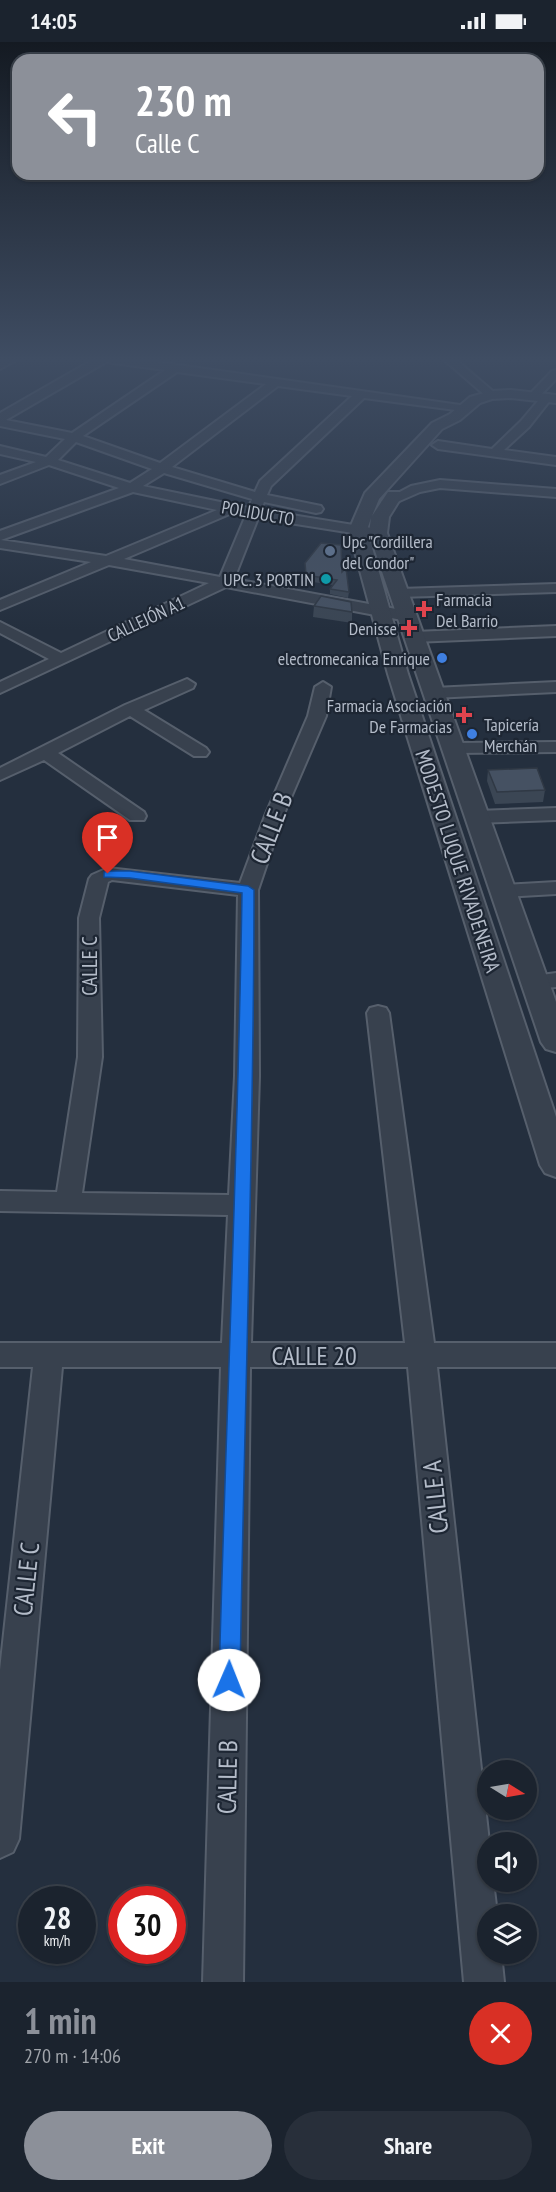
<!DOCTYPE html>
<html lang="en">
<head>
<meta charset="utf-8">
<style>
	:root { --surface:#1b232e; --page:#282f3a; --text:#f1f3f6; --muted:#a0a4aa; --line:#39404a; --accent:#8c9099 }
	body { margin:0; font-family:"PT Sans Narrow",sans-serif; background:var(--page); color:var(--text); height:100vh; display:flex; flex-direction:column; font-size:22px; white-space:nowrap }
	* { box-sizing:border-box; margin:0 }
	p { font-size:20px; color:var(--muted) }
	.icon { flex:none; width:33px; height:33px; fill:none; stroke:currentColor; stroke-width:2; stroke-linecap:round; stroke-linejoin:round }
	.map { position:relative; height:1940px; overflow:hidden }
	.side { display:flex; flex-direction:column; background:var(--surface); flex:1 }
	.side>* { flex:none }
	.banner { position:absolute; left:12px; top:12px; width:532px; height:126px; border-radius:18px; box-shadow:0 2px 4px #0004,0 0 0 2px var(--line); background:#8c9099; color:#fff; overflow:hidden }
	.needle { width:39px; rotate:101deg }
	.controls { position:absolute; left:477px; top:1718px; display:grid; gap:12px }
	.controls a { display:grid; place-items:center; width:60px; height:60px; border-radius:50%; background:var(--surface); box-shadow:0 2px 4px #0004,0 0 0 2px var(--line); font-size:30px }
	.speed { position:absolute; left:18px; top:1844px; display:flex; gap:12px; font-size:30px; font-weight:700; text-align:center }
	.speed>* { display:grid; place-content:center; width:78px; height:78px; border-radius:50%; background:var(--surface); box-shadow:0 2px 4px #0004,0 0 0 2px var(--line); line-height:1 }
	.speed small { font-size:15px; font-weight:400 }
	.speed .limit { border:9px solid #d22; background:#fff; color:#111 }
	.pin { position:absolute; display:grid; place-items:center; width:51px; height:51px; color:#fff; margin:-62px -26px; border-radius:50% 50% 50% 0; rotate:-45deg; box-shadow:0 0 6px #0007 }
	.pin .icon { rotate:45deg }
	.me { position:absolute; width:66px; margin:-33px; rotate:1deg; stroke-linejoin:round; filter:drop-shadow(0 0 4px #0008) }
	.turn { display:flex; align-items:center; gap:21px; height:126px; padding:0 24px; font-size:27px }
	.turn .icon { width:78px; height:78px; stroke-width:2.5 }
	.turn b { display:block; font-size:42px; line-height:51px }
	.round { display:grid; place-items:center; flex:none; width:63px; height:63px; border-radius:32px; background:var(--page) }
	.head { display:flex; align-items:center; justify-content:space-between; height:102px; padding:0 24px }
	h1 { font-size:36px; font-weight:700; line-height:45px; color:var(--accent) }
	.action { display:flex; gap:12px; margin-top:auto; padding:12px 24px }
	.action a { flex:1; height:69px; border-radius:36px; background:var(--accent); color:#fff; font-size:24px; font-weight:700; line-height:69px; text-align:center }
	.action a+a { background:var(--page); color:var(--text) }
	.status { display:flex; justify-content:space-between; align-items:center; height:42px; padding:0 30px; background:var(--surface); direction:ltr }
	.status svg { height:16px; fill:currentColor }
	.map>svg:first-child { display:block }
	.lines { fill:none; stroke-linecap:round; stroke-linejoin:round }
	.minor-casing { stroke:#565f6c; stroke-width:4 }
	.tertiary-casing { stroke:#565f6c; stroke-width:4 }
	.minor { fill:#38414e; fill-rule:evenodd }
	.tertiary { fill:#38414e; fill-rule:evenodd }
	.wall { fill:#3b4654 }
	.building { fill:#455162; stroke:#303945; stroke-width:1.5 }
	.route { fill:#1a73e8; stroke:#114b97; stroke-width:1.5 }
	.service-dot { fill:#5c6f8a; stroke:#1d2633; stroke-width:2 }
	.culture-dot { fill:#0f9aa8; stroke:#1d2633; stroke-width:2 }
	.health-dot { fill:#e0444e; stroke:#1d2633; stroke-width:2 }
	.shop-dot { fill:#3f7fe0; stroke:#1d2633; stroke-width:2 }
	.labels { text-anchor:middle; dominant-baseline:central; stroke-width:4.5; stroke-linejoin:round; paint-order:stroke }
	.far-street-label { font-size:18px; fill:#b4bcc9; stroke:#1d2633 }
	.far-poi-label { font-size:18px; fill:#b4bcc9; stroke:#1d2633; text-anchor:end }
	.street-label { font-size:21px; fill:#b4bcc9; stroke:#1d2633 }
	.near-street-label { font-size:26px; fill:#b4bcc9; stroke:#1d2633 }
</style>
</head>
<body>
<div class="status"><b>14:05</b><svg viewBox="0 0 49 12"><path d="M0 12V9h3v3zM5 12V6h3v6zM10 12V3h3v9zM15 12V0h3v12zM26 1h20v11H26zM47 4h2v5h-2z"/></svg></div>
<div class="map">
<svg width="556" height="1940" viewBox="0 0 556 1940">
	<rect width="100%" height="100%" fill="#242f3e"/>
	<g class="lines">
		<g class="minor-casing">
			<path id="minor" d="M6 316H20L0 327V320Z
				M96 316H128L467 364V368L463 369 364 356 271 444 267 453 321 464 323 467 321 470 316 471 264 460 261 468 378 487 383 488 385 491 383 494 378 495 258 476 234 537 407 569 415 574 412 577 407 579 226 545 0 651V640L49 617 0 591V580L61 611 209 541 109 523 0 568V558L91 520 0 506V489L119 446 49 423 0 442V433L36 420 0 412V404L46 415 65 397 0 384V371ZM106 320 165 328 72 391 6 378ZM177 330 266 342 160 421 83 394ZM278 344 352 354 260 439 255 450 172 425ZM76 400 152 427 130 441 58 418ZM164 431 252 457 249 466 143 444ZM133 450 217 468 106 514 1 498ZM232 471 246 473 220 535 124 517Z
				M442 316H454L495 351V355H487Z
				M556 328V337L538 356H530V352L552 329Z
				M547 352 551 353V357L529 385 504 408 556 415V423L438 407 432 403 438 399 492 407 521 379 543 353Z
				M440 438 556 447V455L440 446 420 450 388 464 381 460 411 444Z
				M556 542V550L399 555 392 551 399 547Z
				M556 584V594L414 600 406 595 414 590Z
				M187 637 195 642 193 646 144 668 206 706 209 710 206 714H194L130 674 58 711 144 770 146 774 144 778H130L44 718 0 738V726L125 663Z
				M323 640 331 645 326 674 283 774 258 848 259 1034 251 1301H405L367 971 370 966 378 964 386 966 389 971 434 1301H556V1325H437L489 1800 488 1839H493L497 1872H488V1911H501L504 1940H464L408 1325H250L243 1940H203L221 1325H62L19 1797 13 1810 0 1816V1628L33 1325H0V1301H222L228 1173 0 1169V1149L57 1150 78 1015 79 876 89 837 92 833 108 826 240 841 265 774 308 674 315 645ZM112 838 238 853 235 1034 229 1153 82 1151 102 1015 99 876 108 840Z
				M556 640V650L434 656 426 651 434 646Z
				M556 700V710L453 711 447 710 444 706 447 702 453 701Z
				M556 766V778L477 781 470 779 468 775 470 771 477 769Z
				M556 840V852L503 855 496 853 493 849 496 845 503 843Z
				M556 931V945L535 947 527 945 524 940 527 935Z"/>
		</g>
		<g class="tertiary-casing">
			<path id="tertiary" d="M511 348 556 353V361L511 356 492 357 480 361 460 378 442 387 379 457 372 474 388 450H400L402 454 389 475 387 491 556 960V1010L546 1007 541 1000 369 491 371 476 367 488 408 632 556 1075V1135L545 1131 540 1123 388 632 349 488 365 451 432 381 450 372 470 355 491 349Z"/>
		</g>
		<use href="#minor" class="minor"/>
		<use href="#tertiary" class="tertiary"/>
	</g>
	<path class="wall" d="M305 521 342 530 349 550 348 556 330 552V547L333 543 306 539Z
		M314 564 352 570V581L313 575Z
		M488 728 545 748 543 760 495 762 487 739Z"/>
	<path class="building" d="M321 501 341 503 342 530 346 526 349 550 330 547 337 538 306 533 305 521Z
		M321 554 351 560 352 570 314 564Z
		M537 726 545 748 497 750 488 728Z"/>
	<linearGradient id="sky" x2="0" y2="1"><stop stop-color="#141a22"/><stop offset="0.54" stop-color="#3f4d63"/><stop offset="1" stop-color="#3f4d63" stop-opacity="0"/></linearGradient>
	<rect width="556" height="588" fill="url(#sky)"/>
	<path class="route" d="M108 829H130L248 844 254 848C254 1111 244 1375 240 1638L237 1646 229 1649 222 1646 219 1638C226 1376 238 1113 242 851L130 836 104 835V830Z"/>
	<circle class="service-dot" cx="330" cy="509" r="6"/>
	<circle class="culture-dot" cx="326" cy="537" r="6"/>
	<g class="health-dot">
		<path d="M421 558h6v6h6v6h-6v6h-6v-6h-6v-6h6z"/>
		<path d="M406 577h6v6h6v6h-6v6h-6v-6h-6v-6h6z"/>
		<path d="M461 664h6v6h6v6h-6v6h-6v-6h-6v-6h6z"/>
	</g>
	<g class="shop-dot">
		<circle cx="442" cy="616" r="6"/>
		<circle cx="472" cy="692" r="6"/>
	</g>
	<g class="labels">
		<g class="far-street-label">
			<text transform="translate(258 471) rotate(10)">POLIDUCTO</text>
			<text transform="translate(146 577) rotate(-25)">CALLEJÓN A1</text>
		</g>
		<g class="far-poi-label">
			<text x="342" y="499" text-anchor="start">Upc "Cordillera<tspan x="342" dy="21">del Condor"</tspan></text>
			<text x="314" y="537">UPC. 3 PORTIN</text>
			<text x="436" y="557" text-anchor="start">Farmacia<tspan x="436" dy="21">Del Barrio</tspan></text>
			<text x="397" y="586">Denisse</text>
			<text x="430" y="616">electromecanica Enrique</text>
			<text x="452" y="663">Farmacia Asociación<tspan x="452" dy="21">De Farmacias</tspan></text>
			<text x="484" y="682" text-anchor="start">Tapicería<tspan x="484" dy="21">Merchán</tspan></text>
		</g>
		<g class="street-label">
			<text transform="translate(458 819) rotate(72)">MODESTO LUQUE RIVADENEIRA</text>
			<text transform="translate(89 924) rotate(-90)">CALLE C</text>
		</g>
		<g class="near-street-label">
			<text transform="translate(271 786) rotate(-69)">CALLE B</text>
			<text x="314" y="1313">CALLE 20</text>
			<text transform="translate(435 1455) rotate(-96)">CALLE A</text>
			<text transform="translate(26 1537) rotate(-84)">CALLE C</text>
			<text transform="translate(227 1735) rotate(-89)">CALLE B</text>
		</g>
	</g>
</svg>
<div class="controls">
<a><svg class="needle" viewBox="-14 -14 28 28"><path d="M0-13l5 13h-10z" fill="#e53935"/><path d="M0 13l5-13h-10z" fill="#a0a4aa"/></svg></a>
<a><svg class="icon" aria-label="sound" viewBox="0 0 24 24"><path d="M4 9h4l5-4v14l-5-4H4zM17 9q2 3 0 6"/></svg></a>
<a><svg class="icon" aria-label="layers" viewBox="0 0 24 24"><path d="M12 4l9 5-9 5-9-5zM3 14l9 5 9-5"/></svg></a>
</div>
<div class="speed"><div>28<small>km/h</small></div><div class="limit">30</div></div>
<div class="pin" style="left:108px;top:832px;background:#d93025"><svg class="icon" aria-label="arrive" viewBox="0 0 24 24"><path d="M6 21V4h12l-3 4 3 4H6"/></svg></div>
<svg class="me" style="left:229px;top:1638px" viewBox="-20 -20 40 40"><circle r="19" fill="#fff"/><path d="M0-13L10 11 0 6-10 11z" fill="#1a73e8"/></svg>
<div class="banner">
<div class="turn"><svg class="icon" aria-label="left" viewBox="0 0 24 24"><path d="M17 20v-9H6M10 6l-5 5 5 5"/></svg><div><b>230 m</b>Calle C</div></div>
</div>
</div>
<section class="side">
<div class="head"><div><h1>1 min</h1><p>270 m · 14:06</p></div><a class="round" style="background:#d93025;color:#fff"><svg class="icon" aria-label="close" viewBox="0 0 24 24"><path d="M6 6l12 12M18 6L6 18"/></svg></a></div>
<div class="action"><a>Exit</a><a>Share</a></div>
</section>
</body>
</html>
